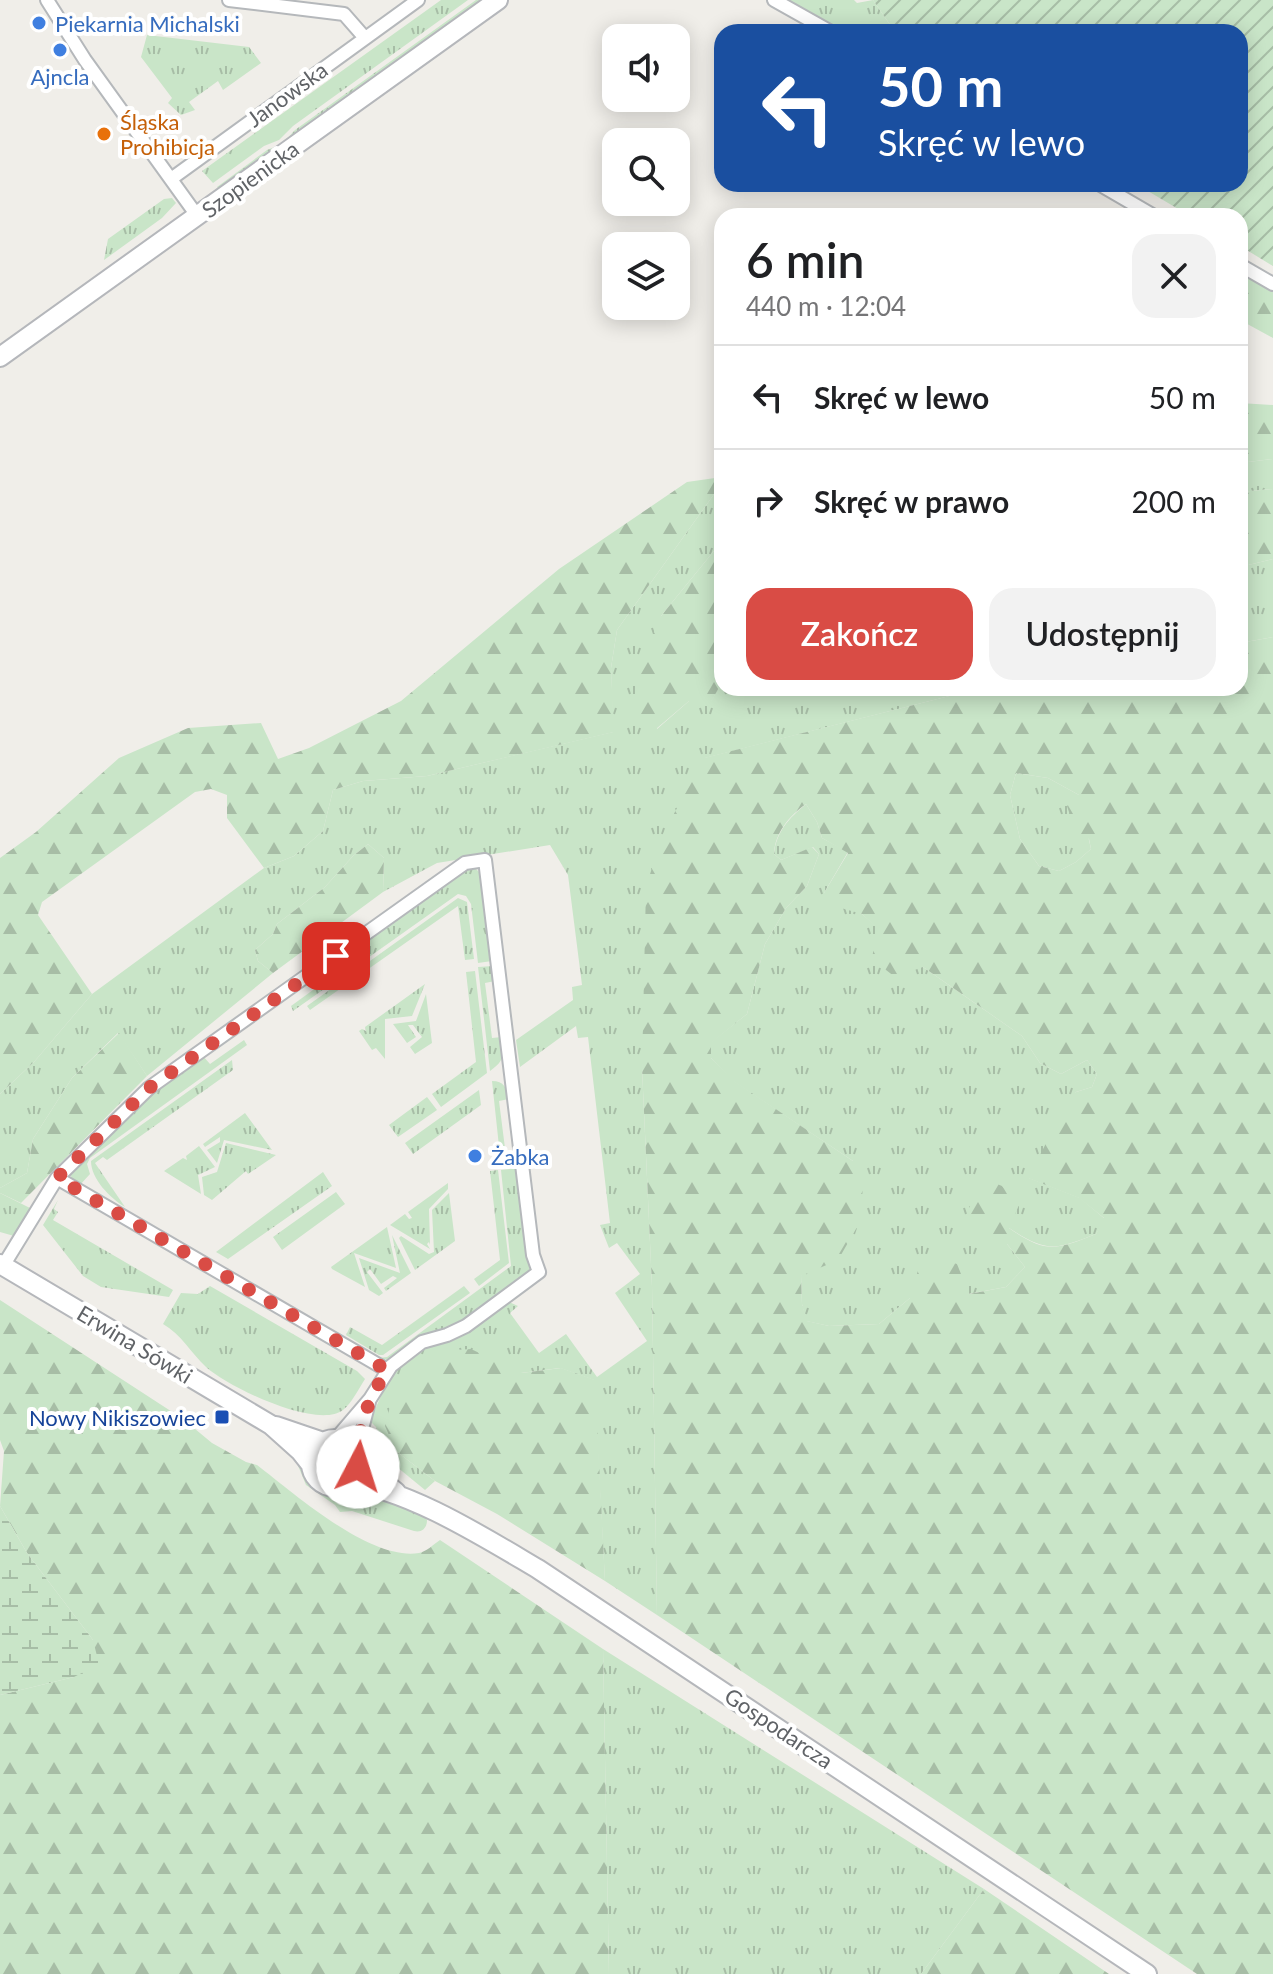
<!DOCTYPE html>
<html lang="pl">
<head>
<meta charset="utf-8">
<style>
	:root { --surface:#fff; --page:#f2f2f2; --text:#202124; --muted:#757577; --line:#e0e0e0; --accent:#d94c45 }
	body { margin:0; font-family:Lato,sans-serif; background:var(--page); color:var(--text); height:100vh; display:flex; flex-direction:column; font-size:30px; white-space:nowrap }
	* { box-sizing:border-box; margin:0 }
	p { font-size:26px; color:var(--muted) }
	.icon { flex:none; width:44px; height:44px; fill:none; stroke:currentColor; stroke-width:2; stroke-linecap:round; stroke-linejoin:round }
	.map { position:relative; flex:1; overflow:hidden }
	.drawer { position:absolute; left:714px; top:208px; width:534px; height:488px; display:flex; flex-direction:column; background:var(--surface); border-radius:24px; box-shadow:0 4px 20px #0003 }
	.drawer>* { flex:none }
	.top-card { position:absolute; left:714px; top:24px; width:534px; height:168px; border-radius:24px; box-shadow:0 4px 20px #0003; background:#1a4fa0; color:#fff; overflow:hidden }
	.tools { position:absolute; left:602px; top:24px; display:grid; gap:16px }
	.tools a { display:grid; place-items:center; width:88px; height:88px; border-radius:16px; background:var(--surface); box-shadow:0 4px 20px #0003; font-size:40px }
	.pin { position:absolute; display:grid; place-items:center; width:68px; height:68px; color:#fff; margin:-34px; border-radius:16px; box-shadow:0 4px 12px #0006 }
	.me { position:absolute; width:88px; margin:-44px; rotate:5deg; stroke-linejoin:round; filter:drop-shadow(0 0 6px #0008) }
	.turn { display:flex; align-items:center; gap:28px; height:168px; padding:0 32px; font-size:36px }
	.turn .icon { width:104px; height:104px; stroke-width:2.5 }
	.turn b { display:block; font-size:56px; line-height:68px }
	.round { display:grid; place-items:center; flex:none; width:84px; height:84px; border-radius:24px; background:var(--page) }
	.head { display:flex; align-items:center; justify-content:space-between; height:136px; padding:0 32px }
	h1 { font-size:48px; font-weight:600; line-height:60px }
	.button { display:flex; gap:16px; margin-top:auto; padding:16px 32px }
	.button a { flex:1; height:92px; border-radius:24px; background:var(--accent); color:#fff; font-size:32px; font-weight:600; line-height:92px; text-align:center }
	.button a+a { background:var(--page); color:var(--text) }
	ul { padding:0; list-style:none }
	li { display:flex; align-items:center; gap:24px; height:104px; padding:0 32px; border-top:2px solid var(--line) }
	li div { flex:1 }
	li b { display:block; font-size:30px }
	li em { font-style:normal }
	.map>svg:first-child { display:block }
	.grass { fill:url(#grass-tufts) }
	.forest { fill:url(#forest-firs); fill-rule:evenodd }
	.wetland { fill:url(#wetland-marsh) }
	.garden { fill:url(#garden-furrows) }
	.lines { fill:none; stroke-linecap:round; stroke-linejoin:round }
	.street-casing { stroke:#b5b8bb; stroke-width:16 }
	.secondary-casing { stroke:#b5b7bb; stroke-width:22 }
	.street { stroke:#fff; stroke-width:12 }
	.secondary { stroke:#fff; stroke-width:18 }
	.route { stroke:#d94c45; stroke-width:14; stroke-dasharray:0 25.2 }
	.shop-dot { fill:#3f7fe0; stroke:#fff; stroke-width:3 }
	.food-dot { fill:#e8710a; stroke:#fff; stroke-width:3 }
	.transit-dot { fill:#1a4fb4; stroke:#fff; stroke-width:3 }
	.labels { text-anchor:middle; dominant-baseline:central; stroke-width:8; stroke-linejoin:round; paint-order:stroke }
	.shop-label { font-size:22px; fill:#366cbe; stroke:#fff; text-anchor:start }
	.street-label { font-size:22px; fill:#606367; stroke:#fff }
	.food-label { font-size:22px; fill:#c56008; stroke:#fff; text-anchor:start }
	.transit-label { font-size:22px; fill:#164399; stroke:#fff; text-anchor:end }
</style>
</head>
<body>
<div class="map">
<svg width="1273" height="1974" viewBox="0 0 1273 1974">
	<defs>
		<pattern id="grass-tufts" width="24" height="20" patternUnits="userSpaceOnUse" patternTransform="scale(2)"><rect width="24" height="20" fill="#c9e5c8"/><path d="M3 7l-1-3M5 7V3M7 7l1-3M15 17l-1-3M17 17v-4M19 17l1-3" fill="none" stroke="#a7bda6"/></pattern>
		<pattern id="forest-firs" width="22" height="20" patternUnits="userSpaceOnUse" patternTransform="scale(2)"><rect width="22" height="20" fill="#c9e5c8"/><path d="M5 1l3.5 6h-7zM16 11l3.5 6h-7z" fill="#a7bda6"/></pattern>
		<pattern id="wetland-marsh" width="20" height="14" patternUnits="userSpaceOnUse" patternTransform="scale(2)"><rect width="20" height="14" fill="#c9e5c8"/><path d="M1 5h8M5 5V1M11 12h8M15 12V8" fill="none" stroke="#a7bda6"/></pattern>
		<pattern id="garden-furrows" width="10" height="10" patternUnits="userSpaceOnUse" patternTransform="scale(2)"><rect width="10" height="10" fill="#c9e5c8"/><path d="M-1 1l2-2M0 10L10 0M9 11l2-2" fill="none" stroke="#a7bda6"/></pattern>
	</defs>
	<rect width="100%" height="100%" fill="#f0eee9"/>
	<path class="grass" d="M441 0H468L293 126 279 140 264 146 213 183 202 171Z
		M476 0H487L221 192 217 187 267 150 282 144 295 130Z
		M789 0H854L857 3 873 0 895 32H846Z
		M147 35 249 47 261 63 223 90 218 81 189 102 195 110 181 115 168 103 172 98 141 57Z
		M172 198 176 203 162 218 104 260 108 239 164 199Z
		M1273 459V489L1240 492V463Z
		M722 483V541L661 616 657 729 689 701H711L722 682V688H981L705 758 642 1068 652 1286 657 1615 605 1581 594 1380 560 1368 521 1373 396 1451 435 1481 425 1490 386 1458 376 1427 370 1421 391 1373 422 1349 458 1337 509 1302 518 1306 510 1313 539 1353 566 1334 597 1377 647 1341 615 1293 640 1274 617 1243 609 1248 600 1225 610 1223 588 1037 578 1038 576 1026 520 1067 516 1040 573 1000 572 987 582 985 568 875 550 845 437 863 383 892 384 858 368 844 353 856 325 887 277 924 273 934 255 950 258 961 273 973 147 1076 118 1033 72 1078 33 1139 27 1173 0 1188V1094L34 1062 92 994 264 868 294 856 323 831 333 790 363 781 427 776 613 732 611 668 617 630Z
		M1273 559V637L1240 643V567Z
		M1016 773 1048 778 1079 795 1091 849 1076 862 1059 871 1039 866 1020 839 1010 795Z
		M806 804 817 822 822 838 848 852 824 893 862 914 923 967 1022 1036 1040 1063 1061 1074 1087 1060 1097 1074 1092 1087 1076 1092 1029 1178 1080 1198 1105 1219 1096 1234C1055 1250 1047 1253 1009 1228L1002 1186 1007 1244 1025 1267 1006 1287 968 1294 910 1298 879 1324 829 1326 806 1321 802 1304 801 1276 853 1161 733 1081 711 1058 710 1043 747 1014 765 944 786 908 807 886 819 854 813 847 781 860 774 854C776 832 789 818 806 804Z
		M474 867 482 875 492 961 478 963 471 904 466 896 458 894 293 1011 291 1006 324 982 319 974 468 868Z
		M458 898 467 902 474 959 465 960 458 906 310 1010 307 1006Z
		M493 966 495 981 485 983 492 1038 502 1037C504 1054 505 1061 490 1071L478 967Z
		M475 971 487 1073 441 1107 432 1094 476 1062 466 972Z
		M425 984 412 1016 385 1019V1059L376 1048 372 1050 359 1031 362 1029 366 1031 365 1027Z
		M426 994 432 1043 415 1054 410 1047 422 1037 413 1025H408L416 1037 407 1043 393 1024 416 1021Z
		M244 1040 247 1045 90 1158 87 1164 90 1174 79 1186 72 1180 70 1172 146 1099 203 1056 210 1064Z
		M232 1060 233 1070 107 1160 103 1157 95 1163 125 1207C110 1198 91 1179 91 1161Z
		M492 1081C504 1081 507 1088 509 1099L499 1101 506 1156 516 1155 517 1164 501 1165Z
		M479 1090 481 1105 413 1154 405 1143Z
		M427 1097 437 1110 398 1137 389 1125Z
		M245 1113 272 1150 224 1140 217 1163 207 1150 220 1142V1137L205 1147 203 1144Z
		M226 1143 276 1155 248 1174 246 1171 212 1200 204 1195 202 1177 217 1172Z
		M199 1146 215 1167 198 1175 201 1194 164 1171 183 1158 187 1160 186 1156Z
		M517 1168 530 1269 527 1275 462 1323 389 1360 379 1358 387 1357 511 1266 501 1170Z
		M498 1170 509 1263 479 1286 474 1279 500 1260 490 1171Z
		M323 1172 332 1186 228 1259 216 1252Z
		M448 1183V1189L429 1209 430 1245 429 1242 427 1244 430 1249 390 1225 405 1214 409 1219 412 1218 408 1212Z
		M336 1192 345 1204 282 1250 273 1237Z
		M0 1193 30 1208 14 1236 0 1232Z
		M449 1193 455 1241 415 1270 399 1238 401 1236 429 1254 434 1252 432 1210Z
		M58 1200 54 1209 58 1212 53 1220 173 1290 169 1297 101 1287 83 1276 43 1225Z
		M387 1227 396 1268 354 1253 365 1287 332 1269 331 1267Z
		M392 1235 411 1273 386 1291 384 1288 397 1278 393 1276 381 1284 370 1269 367 1272 383 1293 379 1296 369 1290 359 1258 400 1273Z
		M210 1286 357 1371 365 1379C359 1388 352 1403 343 1410 317 1430 228 1387 206 1367 191 1353 181 1334 163 1324L181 1293 198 1294Z
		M464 1286 470 1293 383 1355H379L346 1335 350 1327 382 1345Z
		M294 1456 305 1465 310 1478 322 1489 335 1491 361 1490 423 1515 427 1520C427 1528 422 1533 414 1531L352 1511 340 1512 335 1505 306 1485Z
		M603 1649 984 1889 921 1974H609Z"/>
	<path class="forest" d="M1240 272 1273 291V338L1240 320Z
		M1240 403 1273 405V459L1240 463Z
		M722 477V483L617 630 611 668 614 732 427 776 363 781 333 790 323 831 294 856 264 868 227 818V795L211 789 195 792 42 902 38 915 92 994 34 1062 0 1094V858L36 832 119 758 188 728 261 723 278 759 309 748 401 701 559 569 687 482Z
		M1273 489V559L1240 567V492Z
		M722 541V682L711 702 689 701 656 729 635 714 639 665 661 616Z
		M1273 637V1974H1197L657 1615 652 1286 642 1068 646 887 662 836 704 758 981 688H1240V643ZM1016 773 1048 778 1079 795 1067 806 1075 830 1089 839 1091 849 1076 862 1059 871 1039 866 1020 839 1010 795ZM806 804 817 822 822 838 848 853 824 893 827 904 862 914 877 928 872 959 895 977 923 967 1022 1036 1040 1063 1061 1074 1087 1060 1097 1074 1092 1087 1076 1092 1068 1101 1028 1178 1079 1198 1104 1218 1096 1234C1056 1250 1046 1254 1009 1228L1019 1205 1002 1186 980 1177 962 1228 1007 1244 1025 1267 1006 1287 969 1294 957 1264 923 1253 910 1298 879 1324 829 1326 807 1321 802 1304 801 1276 838 1260 860 1222 863 1186 853 1161 734 1081 711 1058V1043L747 1014 765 944 786 908 807 886 819 854 812 847 781 860 774 854C775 833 789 816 806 804Z
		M368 844 384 858 383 892 273 973 258 961 255 950 273 934 277 924 325 887 353 856Z
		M119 1033 147 1076 21 1203 0 1193V1188L27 1173 33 1139 72 1078Z
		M0 1300 183 1419 212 1443 246 1462 257 1465C295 1494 370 1561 419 1553 426 1552 434 1544 440 1540L603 1649 609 1974H0V1695L74 1677 93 1640 27 1553 0 1506 4 1451 0 1440Z
		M471 1349 521 1373 561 1368 595 1380 605 1581 497 1514 435 1481 396 1451 385 1426 391 1403 400 1385 441 1351Z
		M984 1889 1109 1974H921Z"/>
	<path class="wetland" d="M0 1506 27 1553 93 1640 99 1664 74 1677 0 1695Z"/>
	<path class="garden" d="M873 0H1273V266L1240 246V216H1190L1136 184H1240V32H895Z"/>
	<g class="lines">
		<g class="street-casing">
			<path id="street" d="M47 0 85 60 198 217
				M229 0 344 14 365 38
				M774 0 831 32
				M171 179 418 0
				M1099 184 1154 216
				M1240 265 1273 284
				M57 1178 387 1370
				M3 1266 57 1178 149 1088 465 863 485 860 533 1255 539 1272 466 1326 447 1335 422 1342 391 1366 370 1399 340 1434 331 1440
				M356 1452 369 1402"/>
		</g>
		<g class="secondary-casing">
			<path id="secondary" d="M0 357 498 0
				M0 1264 271 1425 300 1451 311 1465
				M276 1426 323 1442
				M311 1463a24 24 0 1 1 48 0a24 24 0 1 1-48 0Z
				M358 1461 396 1492
				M347 1483C405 1487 487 1539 538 1569L1147 1974"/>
		</g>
		<use href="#street" class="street"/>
		<use href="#secondary" class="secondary"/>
	</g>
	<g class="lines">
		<path class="route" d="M336 956 149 1088 57 1178 387 1370 370 1399 357 1443 358 1467"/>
	</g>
	<g class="shop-dot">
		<circle cx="39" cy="23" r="8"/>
		<circle cx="60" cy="50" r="8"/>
		<circle cx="475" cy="1156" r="8"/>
	</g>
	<circle class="food-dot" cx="104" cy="134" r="8"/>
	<rect class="transit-dot" x="214" y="1409" width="16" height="16" rx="4"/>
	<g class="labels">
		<g class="shop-label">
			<text x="55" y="23">Piekarnia Michalski</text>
			<text x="60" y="76" text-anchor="middle">Ajncla</text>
			<text x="491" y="1156">Żabka</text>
		</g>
		<g class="street-label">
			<text transform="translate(287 94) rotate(-36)">Janowska</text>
			<text transform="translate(250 179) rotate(-36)">Szopienicka</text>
			<text transform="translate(135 1344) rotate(31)">Erwina Sówki</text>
			<text transform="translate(779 1728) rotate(34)">Gospodarcza</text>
		</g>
		<g class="food-label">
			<text x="120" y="121">Śląska<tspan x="120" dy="25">Prohibicja</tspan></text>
		</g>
		<g class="transit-label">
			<text x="206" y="1417">Nowy Nikiszowiec</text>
		</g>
	</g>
</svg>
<div class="tools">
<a><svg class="icon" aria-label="sound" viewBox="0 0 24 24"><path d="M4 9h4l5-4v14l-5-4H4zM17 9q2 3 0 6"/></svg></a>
<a><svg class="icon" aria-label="search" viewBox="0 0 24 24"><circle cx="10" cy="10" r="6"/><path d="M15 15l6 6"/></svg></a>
<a><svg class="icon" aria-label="layers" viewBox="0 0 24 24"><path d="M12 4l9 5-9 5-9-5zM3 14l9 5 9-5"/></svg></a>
</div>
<div class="pin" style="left:336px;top:956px;background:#d93025"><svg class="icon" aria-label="arrive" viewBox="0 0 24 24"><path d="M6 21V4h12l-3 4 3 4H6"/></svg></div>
<svg class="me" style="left:358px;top:1467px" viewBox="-20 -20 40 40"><circle r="19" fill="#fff"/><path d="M0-13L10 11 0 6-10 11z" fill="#d94c45"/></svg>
<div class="top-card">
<div class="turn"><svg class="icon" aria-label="left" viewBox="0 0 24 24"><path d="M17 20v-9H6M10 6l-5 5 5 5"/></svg><div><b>50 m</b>Skręć w lewo</div></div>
</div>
<section class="drawer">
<div class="head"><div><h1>6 min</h1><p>440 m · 12:04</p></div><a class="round"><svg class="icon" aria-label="close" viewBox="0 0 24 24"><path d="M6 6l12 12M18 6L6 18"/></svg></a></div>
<ul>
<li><svg class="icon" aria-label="left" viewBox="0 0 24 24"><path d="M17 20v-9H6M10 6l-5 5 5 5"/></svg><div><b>Skręć w lewo</b></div><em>50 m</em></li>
<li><svg class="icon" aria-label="right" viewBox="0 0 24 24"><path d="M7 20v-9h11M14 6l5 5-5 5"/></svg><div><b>Skręć w prawo</b></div><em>200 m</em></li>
</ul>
<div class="button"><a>Zakończ</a><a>Udostępnij</a></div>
</section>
</div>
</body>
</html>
